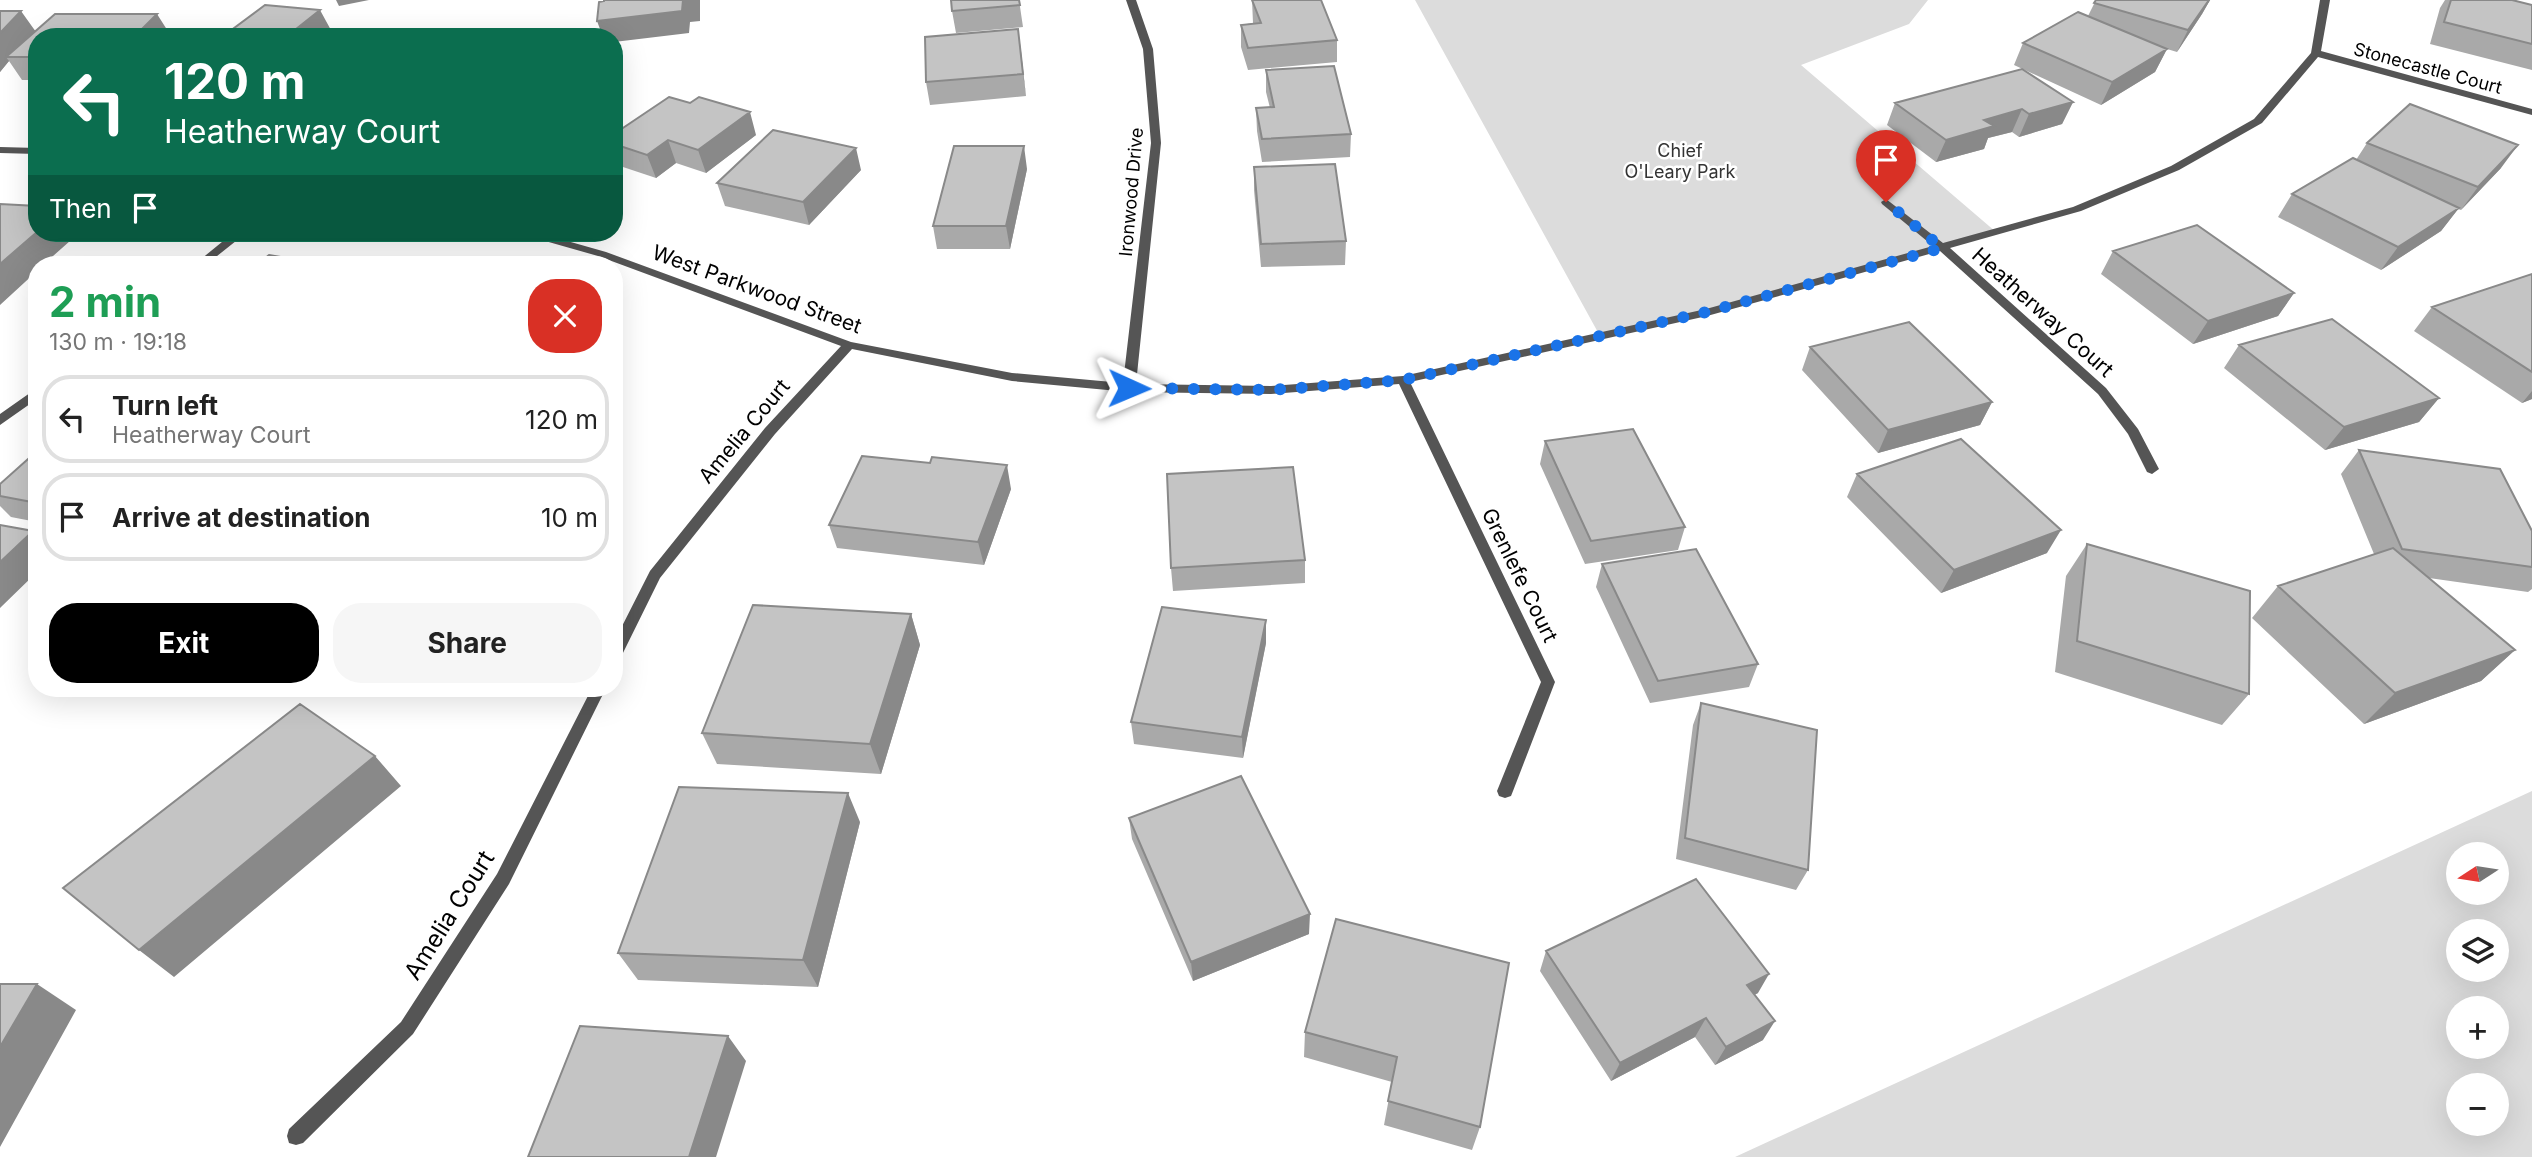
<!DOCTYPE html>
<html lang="en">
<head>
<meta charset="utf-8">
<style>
	:root { --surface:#fff; --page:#f6f6f6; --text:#222; --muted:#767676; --line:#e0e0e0; --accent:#000 }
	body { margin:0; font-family:Inter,sans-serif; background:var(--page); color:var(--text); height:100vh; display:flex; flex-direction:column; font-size:26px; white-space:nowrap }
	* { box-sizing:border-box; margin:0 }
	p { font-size:23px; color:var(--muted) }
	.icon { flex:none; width:38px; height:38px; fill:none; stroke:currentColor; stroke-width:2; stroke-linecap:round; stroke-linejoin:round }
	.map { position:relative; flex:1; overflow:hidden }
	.drawer { position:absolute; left:28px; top:256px; width:595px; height:441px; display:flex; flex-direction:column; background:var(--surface); border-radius:28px; box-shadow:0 7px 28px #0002 }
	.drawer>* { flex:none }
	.hud { position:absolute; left:28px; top:28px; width:595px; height:214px; border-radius:28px; box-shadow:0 7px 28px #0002; background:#0b6e4f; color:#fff; overflow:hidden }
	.needle { width:46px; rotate:258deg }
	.controls { position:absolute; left:2446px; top:842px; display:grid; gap:14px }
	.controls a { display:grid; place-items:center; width:63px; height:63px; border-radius:50%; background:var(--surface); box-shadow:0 7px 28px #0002; font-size:35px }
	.pin { position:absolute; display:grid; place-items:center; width:60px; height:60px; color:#fff; margin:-72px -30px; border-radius:50% 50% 50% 0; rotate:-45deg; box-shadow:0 0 7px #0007 }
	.pin .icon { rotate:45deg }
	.me { position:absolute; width:77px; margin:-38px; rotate:91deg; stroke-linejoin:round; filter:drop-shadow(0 0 5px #0008) }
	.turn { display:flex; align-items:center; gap:24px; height:147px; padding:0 21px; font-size:32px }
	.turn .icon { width:91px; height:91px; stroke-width:2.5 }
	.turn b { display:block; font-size:49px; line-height:60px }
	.then { display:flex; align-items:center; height:66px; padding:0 21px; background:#0003; gap:14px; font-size:26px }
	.round { display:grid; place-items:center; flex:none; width:74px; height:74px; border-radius:28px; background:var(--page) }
	.overview { display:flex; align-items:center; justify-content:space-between; height:119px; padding:0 21px }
	h1 { font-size:42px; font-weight:700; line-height:52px; color:#1e9e55 }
	.button { display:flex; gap:14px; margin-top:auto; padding:14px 21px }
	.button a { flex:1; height:80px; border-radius:28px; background:var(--accent); color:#fff; font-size:28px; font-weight:700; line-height:80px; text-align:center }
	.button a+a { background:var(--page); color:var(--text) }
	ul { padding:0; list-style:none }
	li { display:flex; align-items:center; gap:21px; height:88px; margin:0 14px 10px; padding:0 7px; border:4px solid var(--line); border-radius:28px }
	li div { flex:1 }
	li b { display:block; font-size:26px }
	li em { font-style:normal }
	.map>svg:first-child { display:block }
	.green { fill:#dcdcdc; fill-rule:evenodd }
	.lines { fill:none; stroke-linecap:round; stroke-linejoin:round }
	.minor { fill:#555; fill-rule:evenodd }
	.wall { fill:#a9a9a9 }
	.shaded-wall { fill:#898989 }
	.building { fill:#c4c4c4; stroke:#898989; stroke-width:2 }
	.route { stroke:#1a73e8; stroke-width:12; stroke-dasharray:0 21.6 }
	.labels { text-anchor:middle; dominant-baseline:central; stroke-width:5; stroke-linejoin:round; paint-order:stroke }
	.far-street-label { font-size:18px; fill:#000; stroke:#fff }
	.far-park-label { font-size:18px; fill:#333; stroke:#fff }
	.street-label { font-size:21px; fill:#000; stroke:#fff }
	.near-street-label { font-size:24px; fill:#000; stroke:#fff }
</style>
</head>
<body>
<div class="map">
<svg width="2532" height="1157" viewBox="0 0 2532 1157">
	<rect width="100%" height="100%" fill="#fff"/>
	<path class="green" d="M1415 0H1928L1909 24 1801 65 1996 232 1707 312 1600 336Z
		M2532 791V1157H1735ZM2459 854H2497V892H2459ZM2459 931H2497V970H2459ZM2459 1008H2497V1046H2459ZM2459 1085H2497V1124H2459Z"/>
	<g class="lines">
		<path class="minor" d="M1126 0H1136L1153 49 1161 143 1136 384 1271 386 1403 376 1706 309 1933 246 1882 204 1881 202 1886 199 1943 243 2073 207 2171 166 2254 119 2311 53 2320 0H2330L2321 51 2532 109V115L2318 57 2262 123 2179 170 2081 211 1950 248 2106 388 2138 429 2159 469 2152 474 2147 472 2128 434 2098 394 1940 251 1707 316 1410 382 1555 682 1513 791 1511 796 1505 798 1499 796 1497 791 1541 682 1399 384 1271 394 1129 392 1012 381 852 349 775 434 660 578 619 661 614 663V642L650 571 765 428 841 346 598 256 524 235 523 233H539L606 252 851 342 1012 373 1123 383 1151 143 1143 49Z
			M0 147 37 148V154L0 153Z
			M233 233H246L207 264H195Z
			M37 388V399L0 425V414Z
			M592 688H606L509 884 413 1034 303 1143 296 1145 289 1143 287 1136 289 1129 401 1022 497 874Z"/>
	</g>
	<path class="wall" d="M1019 0 1023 27 956 33 952 11Z
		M1252 0 1337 40V62L1248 70 1241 47V25L1253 23Z
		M2096 0H2210L2202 14 2177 52 2167 49 2155 72 2101 105 2014 65 2023 43 2088 16Z
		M2445 0H2512L2532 5V70L2430 44 2440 8Z
		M0 11 36 31 171 36 37 37V80H22L9 61 0 72Z
		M1018 29 1026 96 930 105 926 82Z
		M1266 70 1351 134 1350 157 1262 162 1257 131 1256 108H1270L1266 92Z
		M2073 102 2062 124 2019 137 2012 132 1988 138 1984 149 1936 162 1887 125 1895 103Z
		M614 134 756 135 706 173 676 163 656 178 614 164Z
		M2367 143 2501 168 2461 210 2458 209 2441 231 2381 270 2278 217 2292 194 2356 160Z
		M1254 167 1346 241 1345 265 1261 267 1254 190Z
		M1027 169 1010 249H937L933 226Z
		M861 170 809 225 725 206 717 183Z
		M2113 251 2294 293 2278 316 2193 344 2101 274Z
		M2532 274V399L2522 403 2414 331 2432 307Z
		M2239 345 2439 398 2419 422 2325 450 2224 368Z
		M1810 347 1992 402 1980 425 1878 453 1802 370Z
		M1545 441 1685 527 1678 550 1585 564 1540 464Z
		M2359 450 2532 531V589L2528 592 2429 578 2515 650 2481 681 2364 724 2252 618 2278 586 2374 554 2341 474Z
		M37 451V522L11 517 0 506V484Z
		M1857 474 2047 553 1941 593 1847 497Z
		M1011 489 984 565 837 548 829 525Z
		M2087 544 2249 694 2222 725 2055 672 2066 576Z
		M1305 560V583L1173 591 1171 568Z
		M1602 564 1758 664 1749 687 1650 703 1596 587Z
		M911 614 920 645 881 774 717 764 702 733Z
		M1266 643 1243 758 1134 744 1131 722Z
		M356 688H454L450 694Z
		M1701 703 1808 870 1796 890 1676 859 1693 725Z
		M1129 818 1309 934 1193 981 1132 839Z
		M860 822 818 987 638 980 618 953Z
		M1546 951 1758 993 1754 995 1763 1040 1715 1065 1695 1037 1611 1081 1540 971Z
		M1509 963 1480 1127 1472 1150 1384 1125 1392 1082 1304 1057 1305 1032Z"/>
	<path class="shaded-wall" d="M336 0H369L339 6Z
		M683 0H700V21L690 22 689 33 614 42V37H603L597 21Z
		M2209 0H2210L2202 14 2177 52 2188 30Z
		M320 10 332 32 326 37H286Z
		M21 11 36 32 6 57 9 61 0 72V33Z
		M157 14 171 36 170 37H134Z
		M1018 29 1021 51 1026 96 1023 74Z
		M2167 49 2155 72 2101 105 2112 82Z
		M2073 102 2062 124 2019 137 2029 114Z
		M2022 109 2012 132 1988 138 1984 149 1936 162 1946 140 1984 120Z
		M750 112 756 135 706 173 698 150Z
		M668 140 676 163 656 178 647 155Z
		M2518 145 2501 168 2461 210 2478 187Z
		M1024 146 1027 169 1010 249 1006 226Z
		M856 148 861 170 809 225 803 202Z
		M2459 208 2441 231 2381 270 2398 247Z
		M37 232V233H79L44 264H37V271L0 305V264Z
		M2294 293 2278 316 2193 344 2208 321Z
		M2532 391V399L2522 403Z
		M2439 398 2419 422 2325 450 2344 427Z
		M1992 402 1980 425 1878 453 1888 430Z
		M614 420 620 432 614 437Z
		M1007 465 1011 489 984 565 978 542Z
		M2061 530 2047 553 1941 593 1954 570Z
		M33 531 37 534V572L0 608V562Z
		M911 614 920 645 881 774 870 744Z
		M1266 620V643L1243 758 1242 737Z
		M2515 650 2481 681 2364 724 2395 693Z
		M445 688H454L450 694Z
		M375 756 401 786 174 977 139 950Z
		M848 793 860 822 818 987 803 960Z
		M1310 914 1309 934 1193 981 1191 962Z
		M1769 974 1758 993 1736 1004 1747 985Z
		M37 984 76 1010 0 1147V1047Z
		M1706 1018 1695 1037 1611 1081 1620 1063Z
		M1775 1021 1763 1040 1715 1065 1726 1047Z
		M728 1036 746 1061 716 1157H689Z"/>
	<path class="building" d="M604 0H685H683L682 11 597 21 599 2 604 1Z
		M951 0H1019L1020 5 952 11Z
		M1252 0H1321L1337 40 1248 48 1241 25 1261 23Z
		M2096 0H2209L2188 30 2094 3Z
		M2451 0H2512L2532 5V44L2444 22Z
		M265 5 320 10 286 37H222Z
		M0 11H21L0 33Z
		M2078 12 2167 49 2112 82 2023 43Z
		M55 14H157L134 37H37V57H6Z
		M1018 29 1023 74 926 82 925 37Z
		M1334 66 1351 134 1262 139 1256 108 1274 107 1266 70Z
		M2022 69 2073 102 2029 114 2022 109 1984 120 1994 126 1946 140 1895 103Z
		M669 97 690 103 699 97 750 112 698 150 668 140 647 155 614 144V134Z
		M2410 104 2518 145 2478 187 2367 143Z
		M773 130 856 148 803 202 717 183Z
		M954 146H1024L1006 226H933Z
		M2353 158 2459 208 2398 247 2292 194Z
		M1335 164 1346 241 1261 244 1254 167Z
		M0 204 37 206V232L0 264Z
		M2197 225 2294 293 2208 321 2113 251Z
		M269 255 310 262 307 264H258Z
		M2532 274V372L2432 307Z
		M2332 319 2439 398 2344 427 2239 345Z
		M1909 322 1992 402 1888 430 1810 347Z
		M1633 429 1685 527 1591 541 1545 441Z
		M1961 439 2061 530 1954 570 1857 474Z
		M2359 450 2500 469 2532 531V567L2402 549Z
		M37 451V503L0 496V484Z
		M862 456 930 463 932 457 1007 465 978 542 829 525Z
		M1293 467 1305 560 1171 568 1167 474Z
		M0 525 33 531 0 562Z
		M2087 544 2250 591 2249 694 2077 641Z
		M2393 548 2515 650 2395 693 2278 586Z
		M1696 549 1758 664 1658 681 1602 564Z
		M753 605 911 614 870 744 702 733Z
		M1162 607 1266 620 1242 737 1131 722Z
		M1701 703 1817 730 1808 870 1685 838Z
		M300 704 375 756 139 950 63 888Z
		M1241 776 1310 914 1191 962 1129 818Z
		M679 787 848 793 803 960 618 953Z
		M1696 879 1769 974 1747 985 1775 1021 1726 1047 1706 1018 1620 1063 1546 951Z
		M1336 919 1509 963 1480 1127 1388 1101 1397 1057 1305 1032Z
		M0 984H37L0 1047Z
		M580 1026 728 1036 689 1157H528Z"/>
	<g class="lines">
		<path class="route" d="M1129 388 1271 390 1403 380 1707 312 1942 248 1886 202"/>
	</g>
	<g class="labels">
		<g class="far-street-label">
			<text transform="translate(2428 68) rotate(15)">Stonecastle Court</text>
			<text transform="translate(1131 192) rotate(-85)">Ironwood Drive</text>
		</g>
		<g class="far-park-label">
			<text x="1680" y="150">Chief<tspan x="1680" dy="21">O'Leary Park</tspan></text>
		</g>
		<g class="street-label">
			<text transform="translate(757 289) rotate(20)">West Parkwood Street</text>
			<text transform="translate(2043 312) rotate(42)">Heatherway Court</text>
			<text transform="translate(744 431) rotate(-50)">Amelia Court</text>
			<text transform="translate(1520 575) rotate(64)">Grenlefe Court</text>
		</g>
		<g class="near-street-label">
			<text transform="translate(449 915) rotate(-58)">Amelia Court</text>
		</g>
	</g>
</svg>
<div class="controls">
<a><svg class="needle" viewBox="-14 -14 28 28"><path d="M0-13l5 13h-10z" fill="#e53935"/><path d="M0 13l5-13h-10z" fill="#767676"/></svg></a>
<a><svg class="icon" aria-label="layers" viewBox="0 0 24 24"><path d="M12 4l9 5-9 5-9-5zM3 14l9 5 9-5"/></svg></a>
<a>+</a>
<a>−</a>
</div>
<div class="pin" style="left:1886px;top:202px;background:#d93025"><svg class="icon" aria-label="arrive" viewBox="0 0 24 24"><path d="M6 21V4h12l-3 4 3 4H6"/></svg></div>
<svg class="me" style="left:1129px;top:388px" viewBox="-20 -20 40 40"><path d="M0-17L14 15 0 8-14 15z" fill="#1a73e8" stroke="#fff" stroke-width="4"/></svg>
<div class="hud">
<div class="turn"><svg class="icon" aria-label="left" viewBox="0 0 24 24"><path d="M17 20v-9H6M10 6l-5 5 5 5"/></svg><div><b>120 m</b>Heatherway Court</div></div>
<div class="then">Then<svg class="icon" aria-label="arrive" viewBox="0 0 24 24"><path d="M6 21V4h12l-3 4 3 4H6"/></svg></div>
</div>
<section class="drawer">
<div class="overview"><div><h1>2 min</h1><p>130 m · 19:18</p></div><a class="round" style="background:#d93025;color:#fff"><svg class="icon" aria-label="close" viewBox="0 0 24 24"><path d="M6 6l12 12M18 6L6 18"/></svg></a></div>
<ul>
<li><svg class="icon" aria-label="left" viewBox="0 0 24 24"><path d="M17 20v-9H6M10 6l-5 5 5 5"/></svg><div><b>Turn left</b><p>Heatherway Court</p></div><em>120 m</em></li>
<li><svg class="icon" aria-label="arrive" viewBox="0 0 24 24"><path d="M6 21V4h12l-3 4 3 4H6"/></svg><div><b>Arrive at destination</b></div><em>10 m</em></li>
</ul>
<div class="button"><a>Exit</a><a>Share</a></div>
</section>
</div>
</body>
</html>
